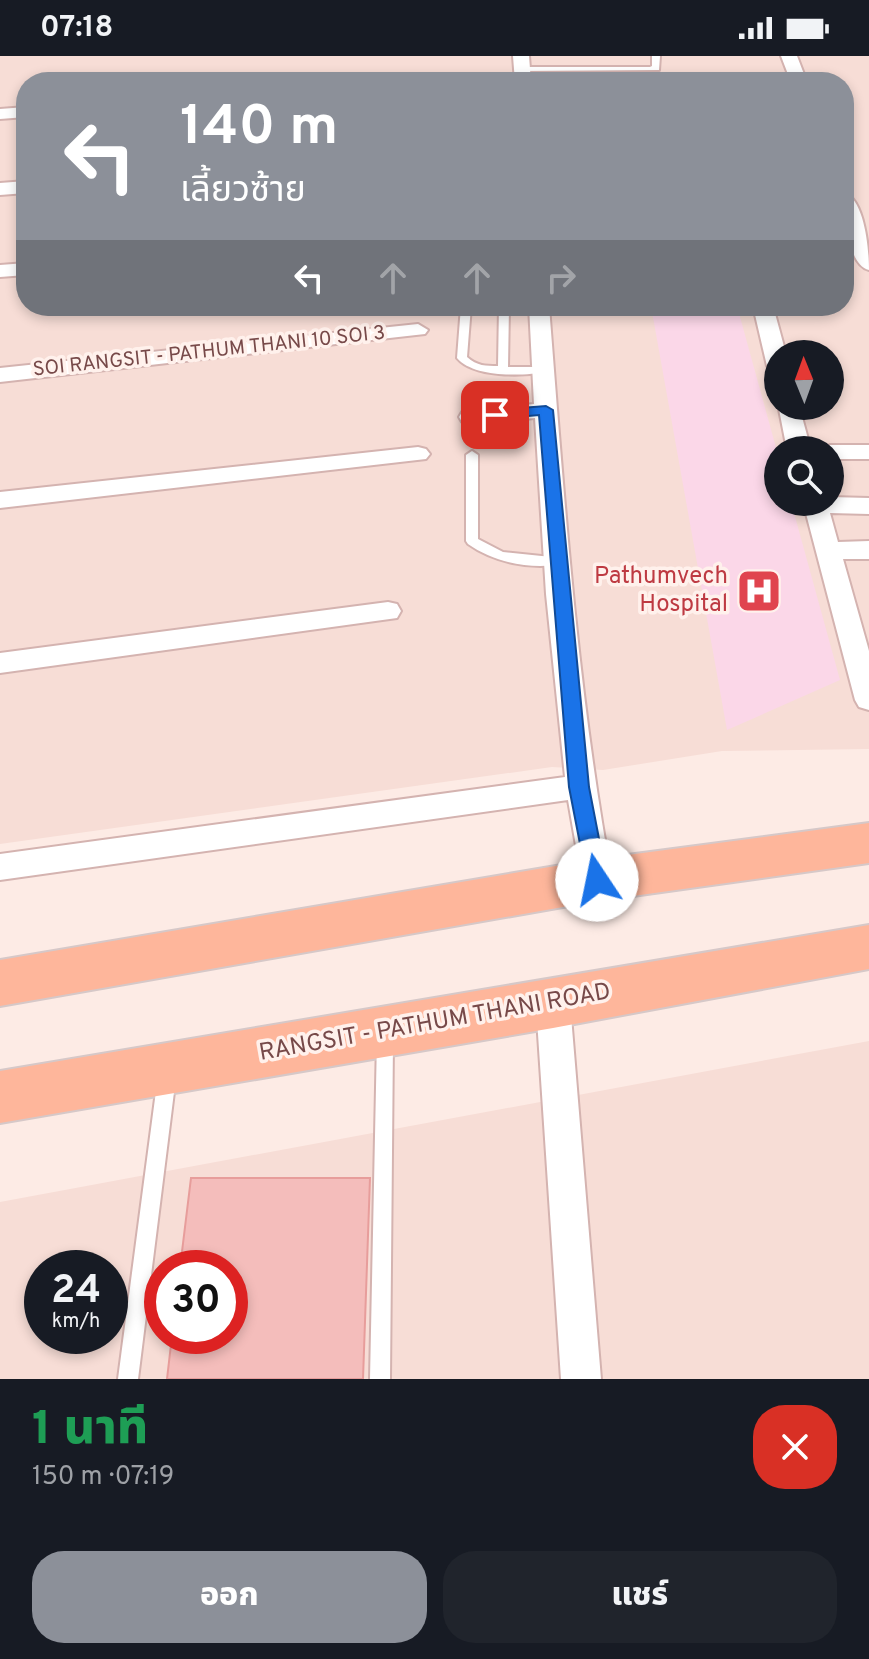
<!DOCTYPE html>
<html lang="th">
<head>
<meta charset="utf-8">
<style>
	:root { --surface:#171b24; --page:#20242c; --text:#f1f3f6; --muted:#9ea1a6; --accent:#8c9099 }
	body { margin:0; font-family:Overpass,"Noto Sans Thai",sans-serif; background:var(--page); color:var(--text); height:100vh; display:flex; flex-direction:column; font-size:30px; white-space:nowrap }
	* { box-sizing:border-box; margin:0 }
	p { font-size:26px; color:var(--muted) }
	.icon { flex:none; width:44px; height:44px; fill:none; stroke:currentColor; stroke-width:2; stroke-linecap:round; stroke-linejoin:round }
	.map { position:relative; height:1323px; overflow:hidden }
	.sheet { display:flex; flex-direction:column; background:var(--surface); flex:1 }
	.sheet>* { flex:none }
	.guide { position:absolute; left:16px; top:16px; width:838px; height:244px; border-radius:32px; box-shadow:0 4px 12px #0003; background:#8c9099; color:#fff; overflow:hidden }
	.needle { width:52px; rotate:359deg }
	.fabs { position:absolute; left:764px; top:284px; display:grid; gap:16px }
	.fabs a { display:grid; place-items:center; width:80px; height:80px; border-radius:50%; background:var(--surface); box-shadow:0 4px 12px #0003; font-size:40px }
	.speed { position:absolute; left:24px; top:1194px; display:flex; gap:16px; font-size:40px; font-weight:700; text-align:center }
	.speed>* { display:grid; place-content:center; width:104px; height:104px; border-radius:50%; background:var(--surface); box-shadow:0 4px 12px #0003; line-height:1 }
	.speed small { font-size:20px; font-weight:400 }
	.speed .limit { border:12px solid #d22; background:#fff; color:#111 }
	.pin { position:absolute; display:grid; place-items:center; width:68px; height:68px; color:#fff; margin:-34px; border-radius:16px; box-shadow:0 4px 12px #0006 }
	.me { position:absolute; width:88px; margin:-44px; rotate:349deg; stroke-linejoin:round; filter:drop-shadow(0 0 6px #0008) }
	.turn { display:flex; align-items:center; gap:28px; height:168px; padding:0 32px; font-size:36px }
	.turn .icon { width:104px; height:104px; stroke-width:2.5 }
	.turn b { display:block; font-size:56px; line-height:68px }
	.lanes { display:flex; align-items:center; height:76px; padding:0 32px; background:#0003; justify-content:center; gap:40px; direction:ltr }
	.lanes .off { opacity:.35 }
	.round { display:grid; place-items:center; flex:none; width:84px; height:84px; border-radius:32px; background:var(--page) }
	.overview { display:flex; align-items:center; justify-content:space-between; height:136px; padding:0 32px }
	h1 { font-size:48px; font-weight:800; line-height:60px; color:#1e9e55 }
	.action { display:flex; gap:16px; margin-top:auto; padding:16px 32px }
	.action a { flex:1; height:92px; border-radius:32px; background:var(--accent); color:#fff; font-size:32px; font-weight:800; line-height:92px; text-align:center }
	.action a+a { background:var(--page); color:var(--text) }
	.status { display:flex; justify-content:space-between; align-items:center; height:56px; padding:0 40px; background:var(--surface); direction:ltr }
	.status svg { height:22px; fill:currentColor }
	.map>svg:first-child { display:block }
	.residential { fill:#f7ddd6; fill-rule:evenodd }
	.medical { fill:#fbd7e8 }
	.building { fill:#f4bdbb; stroke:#e79d9b; stroke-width:2 }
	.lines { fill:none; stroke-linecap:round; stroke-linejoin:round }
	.service-casing { stroke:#d4b3b0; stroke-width:4 }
	.minor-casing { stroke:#d4b3b0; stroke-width:4 }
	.primary-casing { stroke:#d6c8c8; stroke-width:4 }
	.service { fill:#fff; fill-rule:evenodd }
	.minor { fill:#fff; fill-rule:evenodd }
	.primary { fill:#feb69b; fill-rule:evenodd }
	.route { fill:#1a73e8; stroke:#114b97; stroke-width:2 }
	.labels { text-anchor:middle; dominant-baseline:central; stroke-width:7; stroke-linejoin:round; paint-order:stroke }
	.far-street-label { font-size:20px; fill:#774949; stroke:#fff1ec }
	.health-label { font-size:24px; fill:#be3a42; stroke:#fff1ec; text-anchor:end }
	.street-label { font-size:24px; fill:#774949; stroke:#fff1ec }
</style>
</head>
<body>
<div class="status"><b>07:18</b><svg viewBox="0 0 49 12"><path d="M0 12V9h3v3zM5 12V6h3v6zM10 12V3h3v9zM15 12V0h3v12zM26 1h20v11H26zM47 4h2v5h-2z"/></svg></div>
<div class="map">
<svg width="869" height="1323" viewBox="0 0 869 1323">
	<rect width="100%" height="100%" fill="#fdebe5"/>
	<path class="residential" d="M0 0H869V693L722 695 603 714 552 711 0 788ZM26 26H844V250H26ZM778 298H830V350H778ZM778 394H830V446H778Z
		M869 985V1323H0V1146ZM42 1212H110V1280H42ZM162 1212H230V1280H162Z"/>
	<path class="medical" d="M651 250H737L778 399V446H791L840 624 727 674Z"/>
	<path class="building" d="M191 1122H370L363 1323H167L172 1280H230V1212H180Z"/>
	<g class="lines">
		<g class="service-casing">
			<path id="service" d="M652 0H660L659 14 522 15 518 13 522 11H650L652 10Z
				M461 250H471L467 301C477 310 486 310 498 310L499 250H509L508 311H543L548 314 547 316C522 320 474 322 457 302Z
				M472 395 478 399V483L503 496 561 502 563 505 561 508C531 514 493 506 468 488L466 485V399Z
				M385 975 391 977 393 983 390 1323H370L377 983 379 977Z
				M167 1012 173 1014 176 1020 138 1323H118L158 1020 161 1014Z"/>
		</g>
		<g class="minor-casing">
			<path id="minor" d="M513 0H529L531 26H515Z
				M781 0H797L807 26H791Z
				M26 51V61L0 63V53Z
				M26 125V137L0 139V127Z
				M844 137C865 143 869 195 869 214 847 209 844 156 844 137Z
				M26 207V219L0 221V209Z
				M529 250H549C564 442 577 634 612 824L608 833 597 837 586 833 582 824 568 744 0 824V798L565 721 546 538 535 362 470 368 462 366 459 361 462 356 470 354 534 348Z
				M753 250H773L786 298H778V316L767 310Z
				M418 268 428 274 425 278 0 326V312Z
				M778 348 799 350 811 394H787Z
				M830 389H869V403H830V394H820Z
				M418 391 426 393 430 398 426 403 0 452V436Z
				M830 441 869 442V458L830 457 838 486 869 485V503H843L869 595V654L859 651 855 644 803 446H830Z
				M388 546 397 548 401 555 397 562 0 617V597Z
				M553 933 565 937 570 948 601 1323H561L536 948 541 937Z"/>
		</g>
		<g class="primary-casing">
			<path id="primary" d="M869 767V807L597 845 0 950V904L597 803Z
				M869 869V913L553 972 0 1067V1015Z"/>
		</g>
		<use href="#service" class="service"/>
		<use href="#minor" class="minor"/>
		<use href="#primary" class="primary"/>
	</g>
	<path class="route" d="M546 350 553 354 589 731 607 824 604 830 597 833 590 830 587 824 569 731 539 359 495 363 488 359 495 354Z"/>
	<defs>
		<g id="hospital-square" transform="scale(2.3)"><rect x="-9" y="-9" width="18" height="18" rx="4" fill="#e0444e" stroke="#fff1ec"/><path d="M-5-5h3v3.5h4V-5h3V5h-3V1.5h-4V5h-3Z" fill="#fff"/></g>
	</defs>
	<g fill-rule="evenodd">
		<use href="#hospital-square" x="759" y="535"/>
	</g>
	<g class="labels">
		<g class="far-street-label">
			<text transform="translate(209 296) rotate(-6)">SOI RANGSIT - PATHUM THANI 10 SOI 3</text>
		</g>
		<g class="health-label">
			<text x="728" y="521">Pathumvech<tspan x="728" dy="28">Hospital</tspan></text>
		</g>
		<g class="street-label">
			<text transform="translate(435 967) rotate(-10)">RANGSIT - PATHUM THANI ROAD</text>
		</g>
	</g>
</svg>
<div class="fabs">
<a><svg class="needle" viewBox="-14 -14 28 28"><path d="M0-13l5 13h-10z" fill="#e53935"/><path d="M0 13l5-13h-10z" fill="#9ea1a6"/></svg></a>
<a><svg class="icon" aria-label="search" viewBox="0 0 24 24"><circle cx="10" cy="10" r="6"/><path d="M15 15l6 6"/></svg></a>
</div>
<div class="speed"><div>24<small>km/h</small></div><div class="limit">30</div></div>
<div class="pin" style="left:495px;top:359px;background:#d93025"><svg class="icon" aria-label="arrive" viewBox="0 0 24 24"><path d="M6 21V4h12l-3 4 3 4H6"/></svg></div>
<svg class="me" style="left:597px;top:824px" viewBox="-20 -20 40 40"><circle r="19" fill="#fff"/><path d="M0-13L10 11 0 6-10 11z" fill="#1a73e8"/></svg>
<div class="guide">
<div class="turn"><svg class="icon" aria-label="left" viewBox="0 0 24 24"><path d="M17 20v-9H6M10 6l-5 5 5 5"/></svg><div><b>140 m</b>เลี้ยวซ้าย</div></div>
<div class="lanes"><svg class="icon" aria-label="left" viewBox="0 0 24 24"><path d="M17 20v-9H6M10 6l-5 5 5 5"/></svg><svg class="icon off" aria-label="ahead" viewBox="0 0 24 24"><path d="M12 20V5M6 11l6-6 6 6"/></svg><svg class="icon off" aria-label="ahead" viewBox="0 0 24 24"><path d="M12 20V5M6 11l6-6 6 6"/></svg><svg class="icon off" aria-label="right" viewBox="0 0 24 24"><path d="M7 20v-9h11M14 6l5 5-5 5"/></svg></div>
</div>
</div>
<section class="sheet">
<div class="overview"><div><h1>1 นาที</h1><p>150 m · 07:19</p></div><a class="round" style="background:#d93025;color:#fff"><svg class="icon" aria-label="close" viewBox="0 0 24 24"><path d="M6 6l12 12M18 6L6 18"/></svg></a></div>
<div class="action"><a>ออก</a><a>แชร์</a></div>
</section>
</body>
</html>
